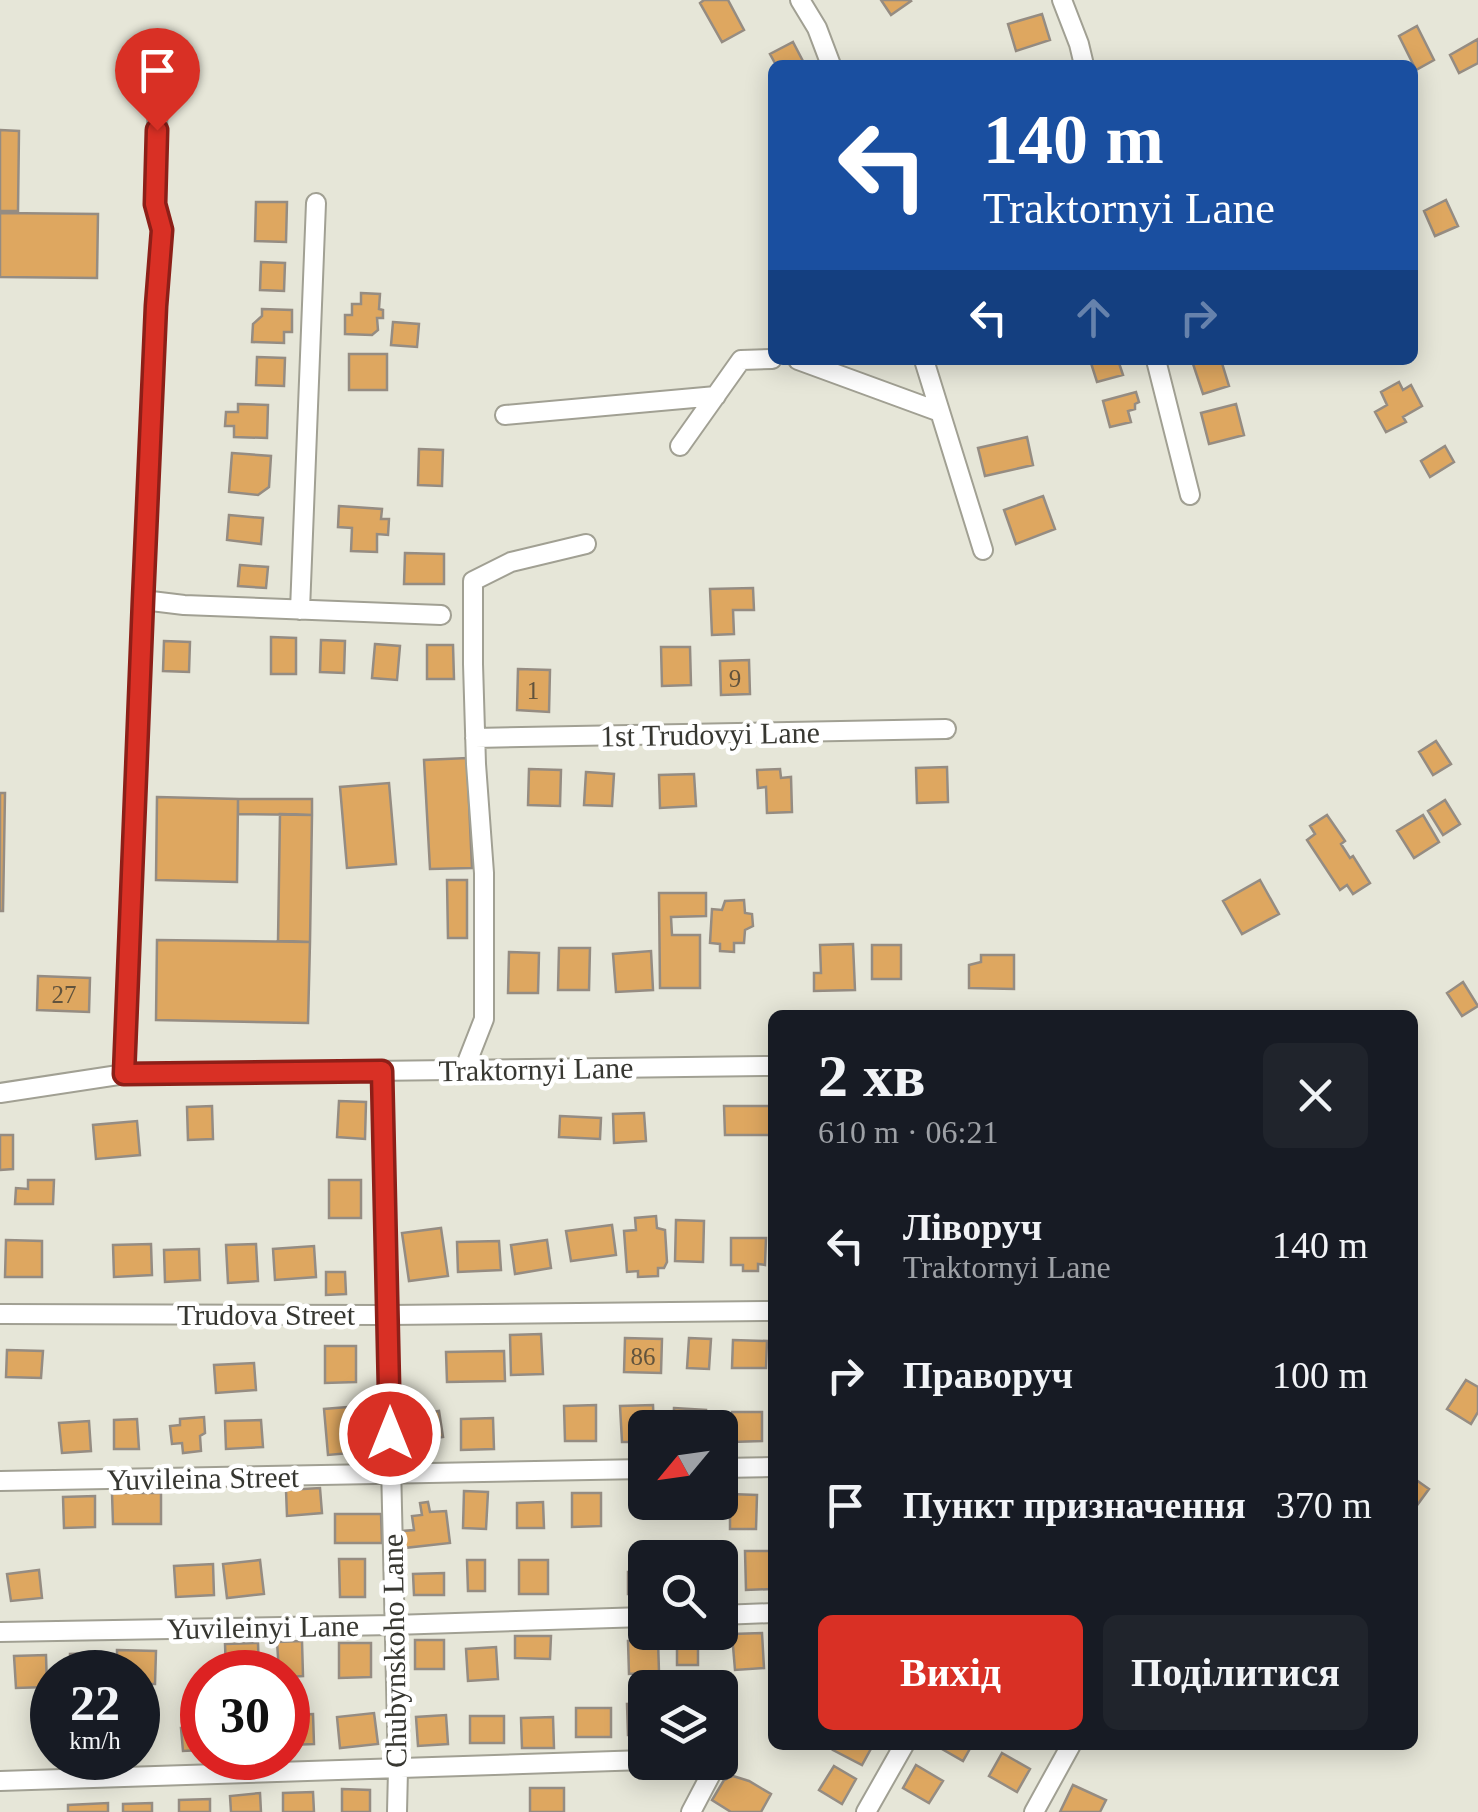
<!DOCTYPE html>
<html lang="uk">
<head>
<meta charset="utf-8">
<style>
	:root { --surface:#171b24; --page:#20242c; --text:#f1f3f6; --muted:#9ea1a6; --accent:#d93025 }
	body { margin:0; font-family:Georgia,serif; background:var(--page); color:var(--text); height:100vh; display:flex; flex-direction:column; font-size:38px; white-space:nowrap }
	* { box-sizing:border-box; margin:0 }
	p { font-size:32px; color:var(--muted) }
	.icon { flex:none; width:55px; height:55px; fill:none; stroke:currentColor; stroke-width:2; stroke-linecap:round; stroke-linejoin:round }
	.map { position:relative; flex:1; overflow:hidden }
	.details { position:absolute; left:768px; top:1010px; width:650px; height:740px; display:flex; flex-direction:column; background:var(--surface); border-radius:15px; box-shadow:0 5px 25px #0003 }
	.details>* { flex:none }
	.guide { position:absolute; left:768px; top:60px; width:650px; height:305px; border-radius:15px; box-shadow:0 5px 25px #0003; background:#1a4fa0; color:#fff; overflow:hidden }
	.needle { width:65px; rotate:241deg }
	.buttons { position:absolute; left:628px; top:1410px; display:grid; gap:20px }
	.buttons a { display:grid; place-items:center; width:110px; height:110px; border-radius:15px; background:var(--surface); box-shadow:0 5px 25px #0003; font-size:50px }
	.speed { position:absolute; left:30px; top:1650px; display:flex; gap:20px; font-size:50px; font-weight:700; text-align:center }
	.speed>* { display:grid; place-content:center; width:130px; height:130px; border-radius:50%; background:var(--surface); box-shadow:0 5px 25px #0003; line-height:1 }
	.speed small { font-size:25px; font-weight:400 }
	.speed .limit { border:15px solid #d22; background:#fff; color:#111 }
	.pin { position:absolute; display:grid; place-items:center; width:85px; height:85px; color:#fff; margin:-102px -42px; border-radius:50% 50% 50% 0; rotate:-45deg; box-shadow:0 0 10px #0007 }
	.pin .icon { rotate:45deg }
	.me { position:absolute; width:110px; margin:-55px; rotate:0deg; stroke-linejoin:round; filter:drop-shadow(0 0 8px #0008) }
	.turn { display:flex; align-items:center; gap:35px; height:210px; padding:0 50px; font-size:45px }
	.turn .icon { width:130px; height:130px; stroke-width:2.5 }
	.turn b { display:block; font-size:70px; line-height:85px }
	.lanes { display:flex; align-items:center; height:95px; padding:0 50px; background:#0003; justify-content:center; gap:50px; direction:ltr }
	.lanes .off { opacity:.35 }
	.round { display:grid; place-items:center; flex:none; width:105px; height:105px; border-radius:15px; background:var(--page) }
	.head { display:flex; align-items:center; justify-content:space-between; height:170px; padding:0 50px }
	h1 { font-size:60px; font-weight:600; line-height:75px }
	.cta { display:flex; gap:20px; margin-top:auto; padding:20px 50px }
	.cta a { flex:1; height:115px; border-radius:15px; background:var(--accent); color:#fff; font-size:40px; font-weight:600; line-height:115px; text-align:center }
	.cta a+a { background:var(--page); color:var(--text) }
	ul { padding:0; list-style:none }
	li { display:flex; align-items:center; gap:30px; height:130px; padding:0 50px }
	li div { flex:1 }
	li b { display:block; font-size:38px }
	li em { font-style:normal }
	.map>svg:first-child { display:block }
	.building { fill:#dea760; stroke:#958c82; stroke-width:2.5 }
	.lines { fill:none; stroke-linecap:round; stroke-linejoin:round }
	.minor-casing { stroke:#a1a093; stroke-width:22 }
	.minor { stroke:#fff; stroke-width:18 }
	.route-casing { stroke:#8d1f18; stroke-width:25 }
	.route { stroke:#d93025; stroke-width:18 }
	.labels { text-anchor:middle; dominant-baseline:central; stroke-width:9; stroke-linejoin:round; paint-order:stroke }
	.number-label { font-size:25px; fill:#61533d }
	.street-label { font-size:30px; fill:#373731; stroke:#fff }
</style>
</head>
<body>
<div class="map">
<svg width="1478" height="1812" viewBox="0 0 1478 1812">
	<rect width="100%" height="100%" fill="#e6e6d8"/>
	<path class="building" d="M704 0H728L744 30 722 42 700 3Z
		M881 0H910L911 1 891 15Z
		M1042 14 1050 40 1016 51 1008 24Z
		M1417 26 1434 60 1416 70 1399 36Z
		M1478 39V63L1459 73 1450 55Z
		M793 42 805 65H776L770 54Z
		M0 130 19 131 18 211H0Z
		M1446 200 1458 226 1435 236 1424 211Z
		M256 202H287L286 242 255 241Z
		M0 213 98 214 97 278 0 277Z
		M261 262 285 263 284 291 260 290Z
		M361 293 380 294 379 309 383 310V318H377L378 330 372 335 345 334V315H352V304H361Z
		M262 309 292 310V332H284V343L252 342 253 324 262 316Z
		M393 322 419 324 417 347 391 345Z
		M349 354H387V390H349Z
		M257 357 285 358 284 386 256 385Z
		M1090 360H1118L1123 375 1097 382Z
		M1221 360 1229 386 1203 394 1192 361Z
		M1399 382 1403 390 1411 385 1422 406 1403 417 1406 422 1386 432 1375 412 1387 405 1381 392Z
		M1136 392 1139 402 1135 404V409L1128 411 1131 422 1110 427 1103 401Z
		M238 404 268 405 267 438 234 437V426H225L226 412H238Z
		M1236 404 1244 435 1209 444 1201 413Z
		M1027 437 1033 465 985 476 978 448Z
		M1445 446 1454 462 1430 477 1421 461Z
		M419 449 443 450 442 486 418 485Z
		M232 453 271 456 269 487 258 495 229 492Z
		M1043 496 1055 529 1016 544 1004 510Z
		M339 506 382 509 381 519H389L388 535 377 534V552L351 551 352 528 338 527Z
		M229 515 263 518 261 544 227 540Z
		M405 553 444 554V584H404Z
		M240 565 268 567 266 588 238 586Z
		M753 588 754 610H733L734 634 712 635 710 589Z
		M271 637 296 638V674H271Z
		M321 640 345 641 344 673 320 672Z
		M164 641 190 642 189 672 163 671Z
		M375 644 400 646 397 680 372 678Z
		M427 645H453L454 679H427Z
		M661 647H690L691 685 662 686Z
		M749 660 750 694 721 695 720 661Z
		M518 669 550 670 549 712 517 710Z
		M1436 741 1451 764 1433 775 1419 752Z
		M467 758 472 868 430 869 424 760Z
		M947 767 948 802 917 803 916 768Z
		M529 769 561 770 560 806 528 805Z
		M780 769 781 778 791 777 792 812 767 813 766 787 758 788 757 770Z
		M586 772 614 774 612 806 584 805Z
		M694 774 696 806 660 808 659 775Z
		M389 783 396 864 347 868 340 787Z
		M0 793H5L3 911H0Z
		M157 797 238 799 237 882 156 880Z
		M238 799H312V815L238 814Z
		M1445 800 1460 824 1443 835 1428 811Z
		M280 814 312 815 310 942 278 941Z
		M1327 815 1345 841 1341 844 1350 858 1353 856 1370 883 1353 894 1347 885 1340 890 1307 840 1315 834 1310 826Z
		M1423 815 1439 842 1414 858 1397 831Z
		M447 880H467V938H448Z
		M1260 880 1279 914 1242 934 1223 901Z
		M659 893H706V916L671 917 672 935H700V988H660Z
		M744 900 745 913 752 914 753 926 745 930 744 943H734V952L720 951V944L710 943 712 909 722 910 725 901Z
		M157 940 310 942 308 1023 156 1020Z
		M853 944 855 990 814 991V973H821L820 945Z
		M872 945H901V979H872Z
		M559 948H590L589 990H558Z
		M651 951 653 990 616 992 613 954Z
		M509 952 539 953 538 993H508Z
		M981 955H1014V989L969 988V965L981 962Z
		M38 976 90 978 89 1012 37 1010Z
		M1463 982 1478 1006 1462 1016 1447 993Z
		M339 1101 366 1102 365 1139 337 1137Z
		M212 1106 213 1139 188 1140 187 1107Z
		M724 1106H772V1135H725Z
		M644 1113 646 1141 614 1143 613 1114Z
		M560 1116 601 1118 600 1139 559 1137Z
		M137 1121 140 1155 96 1159 93 1125Z
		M0 1135H13V1169L0 1170Z
		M28 1180H54L53 1204H15L16 1188 28 1189Z
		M329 1180H361V1218H329Z
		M656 1216 657 1228 665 1230 667 1262 664 1268H658V1276L638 1277V1271L627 1272 624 1231 636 1230 635 1218Z
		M676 1220 704 1221 703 1262 675 1261Z
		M612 1225 616 1255 571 1261 566 1231Z
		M441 1228 448 1276 409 1281 402 1233Z
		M731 1238H766L765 1265 758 1264V1271H743V1265H731Z
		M6 1240 42 1241V1277H5Z
		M547 1240 551 1268 515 1274 511 1245Z
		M499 1241 501 1270 458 1272 457 1242Z
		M151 1244 152 1275 114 1277 113 1245Z
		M256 1244 258 1281 228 1283 226 1245Z
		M314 1246 316 1277 275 1280 273 1249Z
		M199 1249 200 1280 165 1282 164 1250Z
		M326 1272H345L346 1294 326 1295Z
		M541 1334 543 1374 511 1375 510 1335Z
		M625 1338 662 1339 661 1373 624 1372Z
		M689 1338 711 1339 709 1369 687 1368Z
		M733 1340 767 1341 766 1368H732Z
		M325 1346H356V1382L325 1383Z
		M7 1350 43 1351 41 1378 6 1377Z
		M504 1351 505 1381 447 1382 446 1352Z
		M254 1363 256 1390 216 1393 214 1365Z
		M1466 1380 1478 1387V1412L1471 1424 1447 1409Z
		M596 1405V1441H565L564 1406Z
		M653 1405 654 1428H645V1442H622L620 1406Z
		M347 1407 348 1421 368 1419 371 1451 328 1455 324 1409Z
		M674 1408 706 1410 705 1428H673Z
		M439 1411 443 1437 417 1441 413 1415Z
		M732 1412H762V1441L732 1442Z
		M204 1417 205 1433 200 1436 201 1451 183 1453 182 1443 172 1444 170 1426 180 1425V1419Z
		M493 1418 494 1449 461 1450V1419Z
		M137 1419 139 1449H114V1420Z
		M261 1420 263 1447 226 1449 225 1421Z
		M89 1421 91 1451 62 1453 59 1423Z
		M1412 1477 1429 1489 1415 1508 1412 1505Z
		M320 1488 322 1513 287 1516 286 1490Z
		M464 1491 488 1492 486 1529 463 1528Z
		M112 1493H161V1524H113Z
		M572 1493H601V1526L572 1527Z
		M730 1494 757 1495 756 1529H730Z
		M95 1496V1527L64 1528 63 1497Z
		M428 1502 430 1512 446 1511 450 1543 404 1548 402 1531 414 1530 412 1516 422 1515 420 1503Z
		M543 1502 544 1528H517V1503Z
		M683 1502H714V1515L684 1516Z
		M335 1514H381L382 1543H335Z
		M745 1551H772V1589L746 1590Z
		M339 1559H365V1597H340Z
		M260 1560 264 1594 227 1598 223 1564Z
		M467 1560H485V1591H468Z
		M519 1560H548V1594H519Z
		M213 1564 214 1595 176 1597 174 1566Z
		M39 1570 42 1598 11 1601 7 1574Z
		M628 1572H645V1594H628Z
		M444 1573V1595H414L413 1574Z
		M762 1633 764 1668 735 1670 732 1634Z
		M515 1636H551L550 1659 515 1658Z
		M677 1638H698V1665H677Z
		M415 1640H444V1669H415Z
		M658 1640 659 1672 629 1674 628 1641Z
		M302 1641 303 1676 288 1677V1672H279L277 1642Z
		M258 1643 259 1672H226L225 1644Z
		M339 1643H371V1677L339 1678Z
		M496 1647 498 1679 468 1681 466 1649Z
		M117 1650 156 1651 155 1684H138V1672H117Z
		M97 1653 98 1672H70V1654Z
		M46 1655 47 1687 16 1688 14 1656Z
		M645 1703V1735H628L627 1704Z
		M576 1708H611V1737H576Z
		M374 1713 378 1744 340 1748 337 1717Z
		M313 1714 314 1744 288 1745V1715Z
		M446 1715 448 1744 418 1746 416 1717Z
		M470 1716H504V1743H470Z
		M553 1717 554 1748H522L521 1718Z
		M202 1726V1750L183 1751 181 1728Z
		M836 1745H873L862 1765 833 1750Z
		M935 1745H972L963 1761Z
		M1002 1753 1030 1769 1017 1792 989 1776Z
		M916 1765 943 1781 929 1803 903 1788Z
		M834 1766 856 1779 842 1804 819 1790Z
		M733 1776 749 1781 771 1794 761 1812H731L712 1800 724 1780Z
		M1073 1785 1106 1800 1100 1812H1060Z
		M530 1788H564V1812H530Z
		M342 1789 370 1790V1812H342Z
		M313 1792 314 1812H283V1793Z
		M260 1793 261 1812H231L230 1796Z
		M210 1799V1812H179V1800Z
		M108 1803V1812H68V1805Z
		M152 1803V1812H123V1804Z"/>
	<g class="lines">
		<g class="minor-casing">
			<path id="minor" d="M800 0 817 28 831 65
				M1062 0 1079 44 1084 65
				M798 360 940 412
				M924 360 983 550
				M1156 360 1190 495
				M505 415 716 396
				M680 446 741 360 772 359
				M143 600 184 605 441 615
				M300 610 316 203
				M475 738 946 729
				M464 1070 484 1019V873L476 764 473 664V581L511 562 586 544
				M382 1071 398 1770 397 1812
				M125 1074 143 600 156 306 162 231 155 204 158 94
				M0 1093 125 1074 772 1066
				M0 1314 389 1315 772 1311
				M720 1468 772 1467
				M0 1481 645 1469
				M720 1615 772 1613
				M0 1632 393 1625 645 1617
				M0 1781 645 1760
				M691 1812 711 1774V1762
				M866 1812 904 1745
				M1034 1812 1071 1745"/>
		</g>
		<use href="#minor" class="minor"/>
	</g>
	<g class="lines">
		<g class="route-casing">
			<path id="route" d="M157 130 155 204 162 230 156 306 143 600 124 1074 382 1071 390 1434"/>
		</g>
		<use href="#route" class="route"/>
	</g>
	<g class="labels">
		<g class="number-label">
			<text x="735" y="678">9</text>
			<text x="533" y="690">1</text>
			<text x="64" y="994">27</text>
			<text x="643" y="1356">86</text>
		</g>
		<g class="street-label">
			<text transform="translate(710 734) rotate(-1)">1st Trudovyi Lane</text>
			<text transform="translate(536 1069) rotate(-1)">Traktornyi Lane</text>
			<text x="266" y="1314">Trudova Street</text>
			<text transform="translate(203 1478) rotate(-1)">Yuvileina Street</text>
			<text transform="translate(263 1627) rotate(-1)">Yuvileinyi Lane</text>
			<text transform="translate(394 1651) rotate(-91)">Chubynskoho Lane</text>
		</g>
	</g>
</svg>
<div class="buttons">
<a><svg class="needle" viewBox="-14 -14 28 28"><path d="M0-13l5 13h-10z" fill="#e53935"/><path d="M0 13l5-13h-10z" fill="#9ea1a6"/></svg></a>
<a><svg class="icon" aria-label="search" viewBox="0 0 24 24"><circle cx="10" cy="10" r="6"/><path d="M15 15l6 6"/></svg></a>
<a><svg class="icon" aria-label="layers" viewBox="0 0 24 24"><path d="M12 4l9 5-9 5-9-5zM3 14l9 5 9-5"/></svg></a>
</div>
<div class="speed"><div>22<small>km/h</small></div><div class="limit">30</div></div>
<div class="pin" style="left:157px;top:130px;background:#d93025"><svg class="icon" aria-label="arrive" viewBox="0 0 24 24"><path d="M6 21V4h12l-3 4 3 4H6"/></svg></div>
<svg class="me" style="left:390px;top:1434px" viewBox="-20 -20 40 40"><circle r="17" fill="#d93025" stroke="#fff" stroke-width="3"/><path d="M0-11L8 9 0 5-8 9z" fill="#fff"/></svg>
<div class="guide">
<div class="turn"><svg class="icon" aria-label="left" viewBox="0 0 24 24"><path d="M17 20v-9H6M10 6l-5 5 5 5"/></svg><div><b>140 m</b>Traktornyi Lane</div></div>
<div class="lanes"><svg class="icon" aria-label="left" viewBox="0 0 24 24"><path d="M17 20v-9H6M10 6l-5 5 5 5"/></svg><svg class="icon off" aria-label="ahead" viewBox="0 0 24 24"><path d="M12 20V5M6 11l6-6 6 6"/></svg><svg class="icon off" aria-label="right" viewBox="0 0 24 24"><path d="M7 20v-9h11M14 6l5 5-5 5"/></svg></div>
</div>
<section class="details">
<div class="head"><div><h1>2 хв</h1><p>610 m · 06:21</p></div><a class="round"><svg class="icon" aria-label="close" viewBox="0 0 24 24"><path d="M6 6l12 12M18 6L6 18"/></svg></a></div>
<ul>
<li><svg class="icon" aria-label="left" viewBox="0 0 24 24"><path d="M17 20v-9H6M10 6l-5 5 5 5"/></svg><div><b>Ліворуч</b><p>Traktornyi Lane</p></div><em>140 m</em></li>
<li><svg class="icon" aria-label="right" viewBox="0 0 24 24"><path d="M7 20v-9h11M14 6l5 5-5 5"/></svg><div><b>Праворуч</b></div><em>100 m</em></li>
<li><svg class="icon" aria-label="arrive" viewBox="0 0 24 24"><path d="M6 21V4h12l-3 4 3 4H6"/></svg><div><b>Пункт призначення</b></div><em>370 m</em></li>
</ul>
<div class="cta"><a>Вихід</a><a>Поділитися</a></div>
</section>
</div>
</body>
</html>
